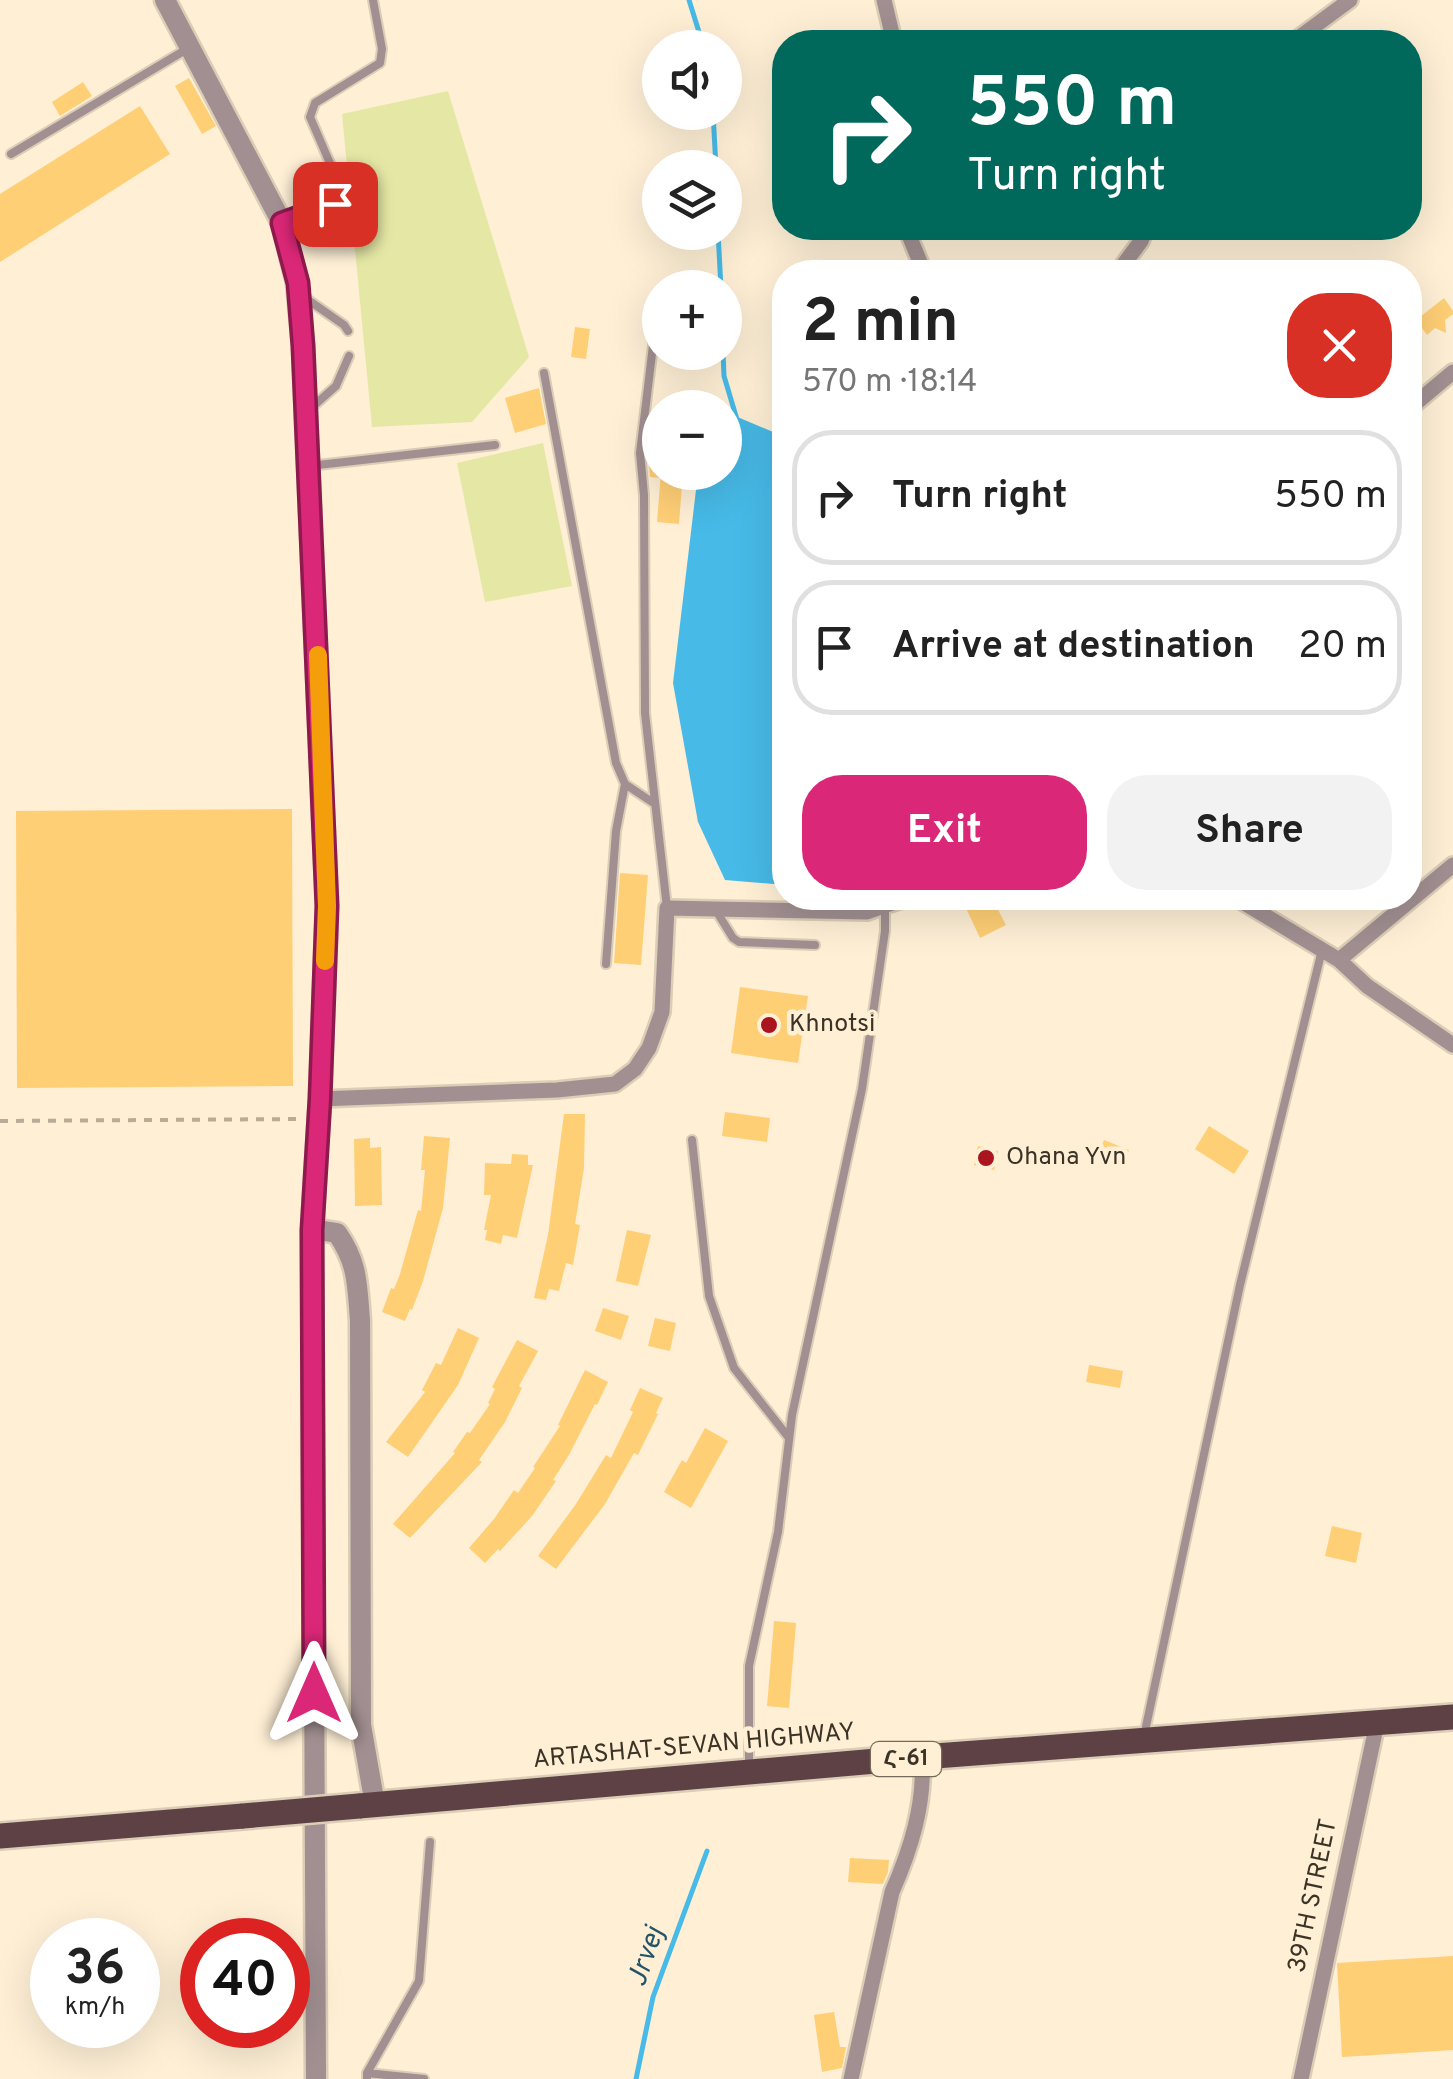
<!DOCTYPE html>
<html lang="en">
<head>
<meta charset="utf-8">
<style>
	:root { --surface:#fff; --page:#f2f2f2; --text:#222; --muted:#767676; --line:#e0e0e0; --accent:#db2777 }
	body { margin:0; font-family:Overpass,"Noto Sans Armenian",sans-serif; background:var(--page); color:var(--text); height:100vh; display:flex; flex-direction:column; font-size:38px; white-space:nowrap }
	* { box-sizing:border-box; margin:0 }
	p { font-size:32px; color:var(--muted) }
	.icon { flex:none; width:55px; height:55px; fill:none; stroke:currentColor; stroke-width:2; stroke-linecap:round; stroke-linejoin:round }
	.map { position:relative; flex:1; overflow:hidden }
	.side { position:absolute; left:772px; top:260px; width:650px; height:650px; display:flex; flex-direction:column; background:var(--surface); border-radius:40px; box-shadow:0 10px 40px #0002 }
	.side>* { flex:none }
	.hud { position:absolute; left:772px; top:30px; width:650px; height:210px; border-radius:40px; box-shadow:0 10px 40px #0002; background:#00695c; color:#fff; overflow:hidden }
	.tools { position:absolute; left:642px; top:30px; display:grid; gap:20px }
	.tools a { display:grid; place-items:center; width:100px; height:100px; border-radius:50%; background:var(--surface); box-shadow:0 10px 40px #0002; font-size:50px }
	.speed { position:absolute; left:30px; top:1918px; display:flex; gap:20px; font-size:50px; font-weight:700; text-align:center }
	.speed>* { display:grid; place-content:center; width:130px; height:130px; border-radius:50%; background:var(--surface); box-shadow:0 10px 40px #0002; line-height:1 }
	.speed small { font-size:25px; font-weight:400 }
	.speed .limit { border:15px solid #d22; background:#fff; color:#111 }
	.pin { position:absolute; display:grid; place-items:center; width:85px; height:85px; color:#fff; margin:-42px; border-radius:20px; box-shadow:0 5px 15px #0006 }
	.me { position:absolute; width:110px; margin:-55px; rotate:0deg; stroke-linejoin:round; filter:drop-shadow(0 0 8px #0008) }
	.turn { display:flex; align-items:center; gap:35px; height:210px; padding:0 30px; font-size:45px }
	.turn .icon { width:130px; height:130px; stroke-width:2.5 }
	.turn b { display:block; font-size:70px; line-height:85px }
	.round { display:grid; place-items:center; flex:none; width:105px; height:105px; border-radius:40px; background:var(--page) }
	.head { display:flex; align-items:center; justify-content:space-between; height:170px; padding:0 30px }
	h1 { font-size:60px; font-weight:700; line-height:75px }
	.action { display:flex; gap:20px; margin-top:auto; padding:20px 30px }
	.action a { flex:1; height:115px; border-radius:40px; background:var(--accent); color:#fff; font-size:40px; font-weight:700; line-height:115px; text-align:center }
	.action a+a { background:var(--page); color:var(--text) }
	ul { padding:0; list-style:none }
	li { display:flex; align-items:center; gap:30px; height:135px; margin:0 20px 15px; padding:0 10px; border:5px solid var(--line); border-radius:40px }
	li div { flex:1 }
	li b { display:block; font-size:38px }
	li em { font-style:normal }
	.map>svg:first-child { display:block }
	.green { fill:#e5e8a5 }
	.water { fill:#47bae7 }
	.lines { fill:none; stroke-linecap:round; stroke-linejoin:round }
	.stream { stroke:#47bae7; stroke-width:5 }
	.building { fill:#ffcf76 }
	.service-casing { stroke:#dbcdb6; stroke-width:12 }
	.minor-casing { stroke:#dbcdb6; stroke-width:20 }
	.tertiary-casing { stroke:#dbcdb6; stroke-width:25 }
	.primary-casing { stroke:#dbcdb6; stroke-width:30 }
	.path { stroke:#b8ac97; stroke-width:4; stroke-dasharray:8 8; stroke-linecap:butt }
	.service { stroke:#a18f91; stroke-width:8 }
	.minor { stroke:#a18f91; stroke-width:15 }
	.tertiary { stroke:#a18f91; stroke-width:20 }
	.primary { stroke:#5e4145; stroke-width:25 }
	.primary-bridge-casing { stroke:#dbcdb6; stroke-width:30; stroke-linecap:butt }
	.primary-bridge { stroke:#5e4145; stroke-width:25 }
	.route-casing { stroke:#8e194d; stroke-width:25 }
	.route { stroke:#db2777; stroke-width:18 }
	.slow { stroke:#f59e0b; stroke-width:18 }
	.poi-dot { fill:#a9141f; stroke:#feefd5; stroke-width:4 }
	.labels { text-anchor:middle; dominant-baseline:central; stroke-width:9; stroke-linejoin:round; paint-order:stroke }
	.shield { fill:#feefd5; stroke:#756b5a; stroke-width:2.5 }
	.shield-label { font-size:22px; font-weight:bold; fill:#3a3326 }
	.poi-label { font-size:25px; fill:#3a3326; stroke:#feefd5; text-anchor:start }
	.street-label { font-size:25px; fill:#3a3326; stroke:#feefd5 }
	.water-label { font-size:28px; font-style:italic; fill:#255468; stroke:#feefd5 }
</style>
</head>
<body>
<div class="map">
<svg width="1453" height="2079" viewBox="0 0 1453 2079">
	<rect width="100%" height="100%" fill="#feefd5"/>
	<path class="green" d="M448 91 529 357 472 422 372 427 342 114Z
		M543 443 572 586 485 602 457 463Z"/>
	<path class="water" d="M728 413 785 437V885L725 880 698 822 673 683 698 473 725 472V415Z"/>
	<g class="lines">
		<path class="stream" d="M689 0 704 48
			M713 112 716 168
			M718 232 721 288
			M723 352 724 376 738 423
			M636 2079 653 1997 707 1851"/>
	</g>
	<path class="building" d="M189 78 216 126 202 134 175 86Z
		M83 82 92 96 60 116 52 102Z
		M140 106 170 154 0 262V194Z
		M1444 298 1453 311V314L1445 320 1446 333 1435 328 1427 335 1416 320Z
		M575 327 590 329 586 359 571 357Z
		M539 388 546 424 515 433 505 398Z
		M652 415 660 416V478L650 477 648 453Z
		M661 472H683L679 524 657 522Z
		M292 809 293 1086 17 1088 16 811Z
		M620 873 648 875 641 965 614 963Z
		M987 898H992L1006 925 980 938 966 908Z
		M740 987 808 996 798 1063 731 1053Z
		M725 1112 770 1118 767 1142 722 1136Z
		M564 1114H585L584 1168 575 1224 580 1225 573 1265 566 1263 559 1291 549 1289 546 1300 534 1298 548 1235Z
		M1209 1126 1249 1151 1234 1174 1195 1149Z
		M424 1136 450 1138 443 1208 423 1281 412 1310 410 1309 405 1321 382 1312 391 1288 394 1289 400 1274 418 1210 421 1211 425 1170H421Z
		M370 1138V1148L381 1147 382 1205 355 1206 354 1139Z
		M1104 1140 1129 1150 1123 1166 1098 1156Z
		M978 1146 998 1151 994 1170 974 1165Z
		M512 1154 528 1155V1165H533L517 1238 503 1235 501 1244 485 1240 487 1230H484L491 1195H484L485 1163 511 1164Z
		M627 1230 651 1235 638 1286 616 1281Z
		M603 1308 629 1316 621 1340 595 1331Z
		M655 1318 676 1323 670 1351 648 1346Z
		M458 1328 479 1338 458 1385 408 1457 386 1442 425 1392 422 1390 436 1363 441 1365Z
		M517 1340 538 1351 519 1386 522 1388 505 1422 479 1460 482 1462 410 1538 393 1524 455 1453 453 1452 467 1432 470 1433 490 1404 488 1403 495 1389 492 1387Z
		M1089 1365 1123 1371 1120 1388 1086 1382Z
		M585 1370 608 1382 597 1405 595 1404 570 1453 553 1480 556 1481 532 1516 500 1551 498 1549 485 1563 469 1548 494 1519 514 1490 518 1493 535 1468 533 1467 560 1426 558 1425Z
		M640 1388 663 1398 656 1413 658 1414 638 1455 634 1453 605 1504 556 1569 538 1556 576 1504 606 1455 611 1458 633 1412 630 1410Z
		M705 1428 728 1441 691 1508 664 1492 682 1460 686 1463Z
		M1332 1526 1362 1533 1356 1563 1325 1556Z
		M774 1621 796 1623 789 1708 767 1706Z
		M850 1858 889 1860 888 1872 883 1884 848 1882Z
		M1453 1956V2050L1342 2057 1337 1963Z
		M834 2012 840 2047H846L842 2068 822 2072 814 2015Z"/>
	<g class="lines">
		<g class="service-casing">
			<path id="service" d="M11 154 187 49
				M286 221 335 205 339 184 310 117 315 103 380 63 382 49 373 0
				M301 295 344 325 348 331
				M655 329 640 453 644 495 645 713 667 908
				M544 373 616 763 625 784 655 804
				M310 409 336 386 349 356
				M309 466 495 445
				M715 909 733 938 739 942 815 945
				M606 964 616 831 625 784
				M692 1140 709 1296 734 1368 789 1438
				M1144 1736 1240 1285 1322 950
				M749 1768V1666L778 1532 792 1415 862 1089 885 931V906
				M367 2073 424 2079
				M367 2079V2073L419 1981 430 1842"/>
		</g>
		<g class="minor-casing">
			<path id="minor" d="M884 0 894 42
				M1293 42 1350 0
				M906 228 922 267 930 272
				M1118 272 1141 241 1146 228
				M1410 408 1453 372
				M1236 898 1339 960 1367 986 1453 1045
				M1339 960 1453 865
				M320 1099 557 1090 615 1084 635 1069 649 1048 662 1012 667 908 867 912 907 898
				M851 2079 892 1892C911 1849 925 1804 922 1757
				M1301 2079 1377 1723"/>
		</g>
		<g class="tertiary-casing">
			<path id="tertiary" d="M165 0 282 223 297 283 303 346 327 906 320 1099 312 1229 316 2079
				M312 1229 337 1233C358 1263 357 1284 360 1320L361 1725 375 1805"/>
		</g>
		<g class="primary-casing">
			<path id="primary" d="M359 1806 922 1757 1453 1717
				M0 1836 243 1816"/>
		</g>
		<path class="path" d="M0 1121 300 1119"/>
		<use href="#service" class="service"/>
		<use href="#minor" class="minor"/>
		<use href="#tertiary" class="tertiary"/>
		<use href="#primary" class="primary"/>
		<g class="primary-bridge-casing">
			<path id="primary-bridge" d="M243 1816 359 1806"/>
		</g>
		<use href="#primary-bridge" class="primary-bridge"/>
	</g>
	<g class="lines">
		<g class="route-casing">
			<path id="route" d="M314 1693 312 1230 320 1099 327 906 303 346 298 283 282 223 335 204"/>
		</g>
		<use href="#route" class="route"/>
		<path class="slow" d="M318 655 327 906 325 961"/>
	</g>
	<g class="poi-dot">
		<circle cx="769" cy="1025" r="10"/>
		<circle cx="986" cy="1158" r="10"/>
	</g>
	<g class="labels">
		<rect class="shield" x="871" y="1742" width="70" height="34" rx="8"/>
		<g class="shield-label">
			<text x="906" y="1759">Հ-61</text>
		</g>
		<g class="poi-label">
			<text x="789" y="1025">Khnotsi</text>
			<text x="1006" y="1158">Ohana Yvn</text>
		</g>
		<g class="street-label">
			<text transform="translate(694 1747) rotate(-5)">ARTASHAT-SEVAN HIGHWAY</text>
			<text transform="translate(1314 1896) rotate(-78)">39TH STREET</text>
		</g>
		<g class="water-label">
			<text transform="translate(647 1957) rotate(-71)">Jrvej</text>
		</g>
	</g>
</svg>
<div class="tools">
<a><svg class="icon" aria-label="sound" viewBox="0 0 24 24"><path d="M4 9h4l5-4v14l-5-4H4zM17 9q2 3 0 6"/></svg></a>
<a><svg class="icon" aria-label="layers" viewBox="0 0 24 24"><path d="M12 4l9 5-9 5-9-5zM3 14l9 5 9-5"/></svg></a>
<a>+</a>
<a>−</a>
</div>
<div class="speed"><div>36<small>km/h</small></div><div class="limit">40</div></div>
<div class="pin" style="left:335px;top:204px;background:#d93025"><svg class="icon" aria-label="arrive" viewBox="0 0 24 24"><path d="M6 21V4h12l-3 4 3 4H6"/></svg></div>
<svg class="me" style="left:314px;top:1693px" viewBox="-20 -20 40 40"><path d="M0-17L14 15 0 8-14 15z" fill="#db2777" stroke="#fff" stroke-width="4"/></svg>
<div class="hud">
<div class="turn"><svg class="icon" aria-label="right" viewBox="0 0 24 24"><path d="M7 20v-9h11M14 6l5 5-5 5"/></svg><div><b>550 m</b>Turn right</div></div>
</div>
<section class="side">
<div class="head"><div><h1>2 min</h1><p>570 m · 18:14</p></div><a class="round" style="background:#d93025;color:#fff"><svg class="icon" aria-label="close" viewBox="0 0 24 24"><path d="M6 6l12 12M18 6L6 18"/></svg></a></div>
<ul>
<li><svg class="icon" aria-label="right" viewBox="0 0 24 24"><path d="M7 20v-9h11M14 6l5 5-5 5"/></svg><div><b>Turn right</b></div><em>550 m</em></li>
<li><svg class="icon" aria-label="arrive" viewBox="0 0 24 24"><path d="M6 21V4h12l-3 4 3 4H6"/></svg><div><b>Arrive at destination</b></div><em>20 m</em></li>
</ul>
<div class="action"><a>Exit</a><a>Share</a></div>
</section>
</div>
</body>
</html>
